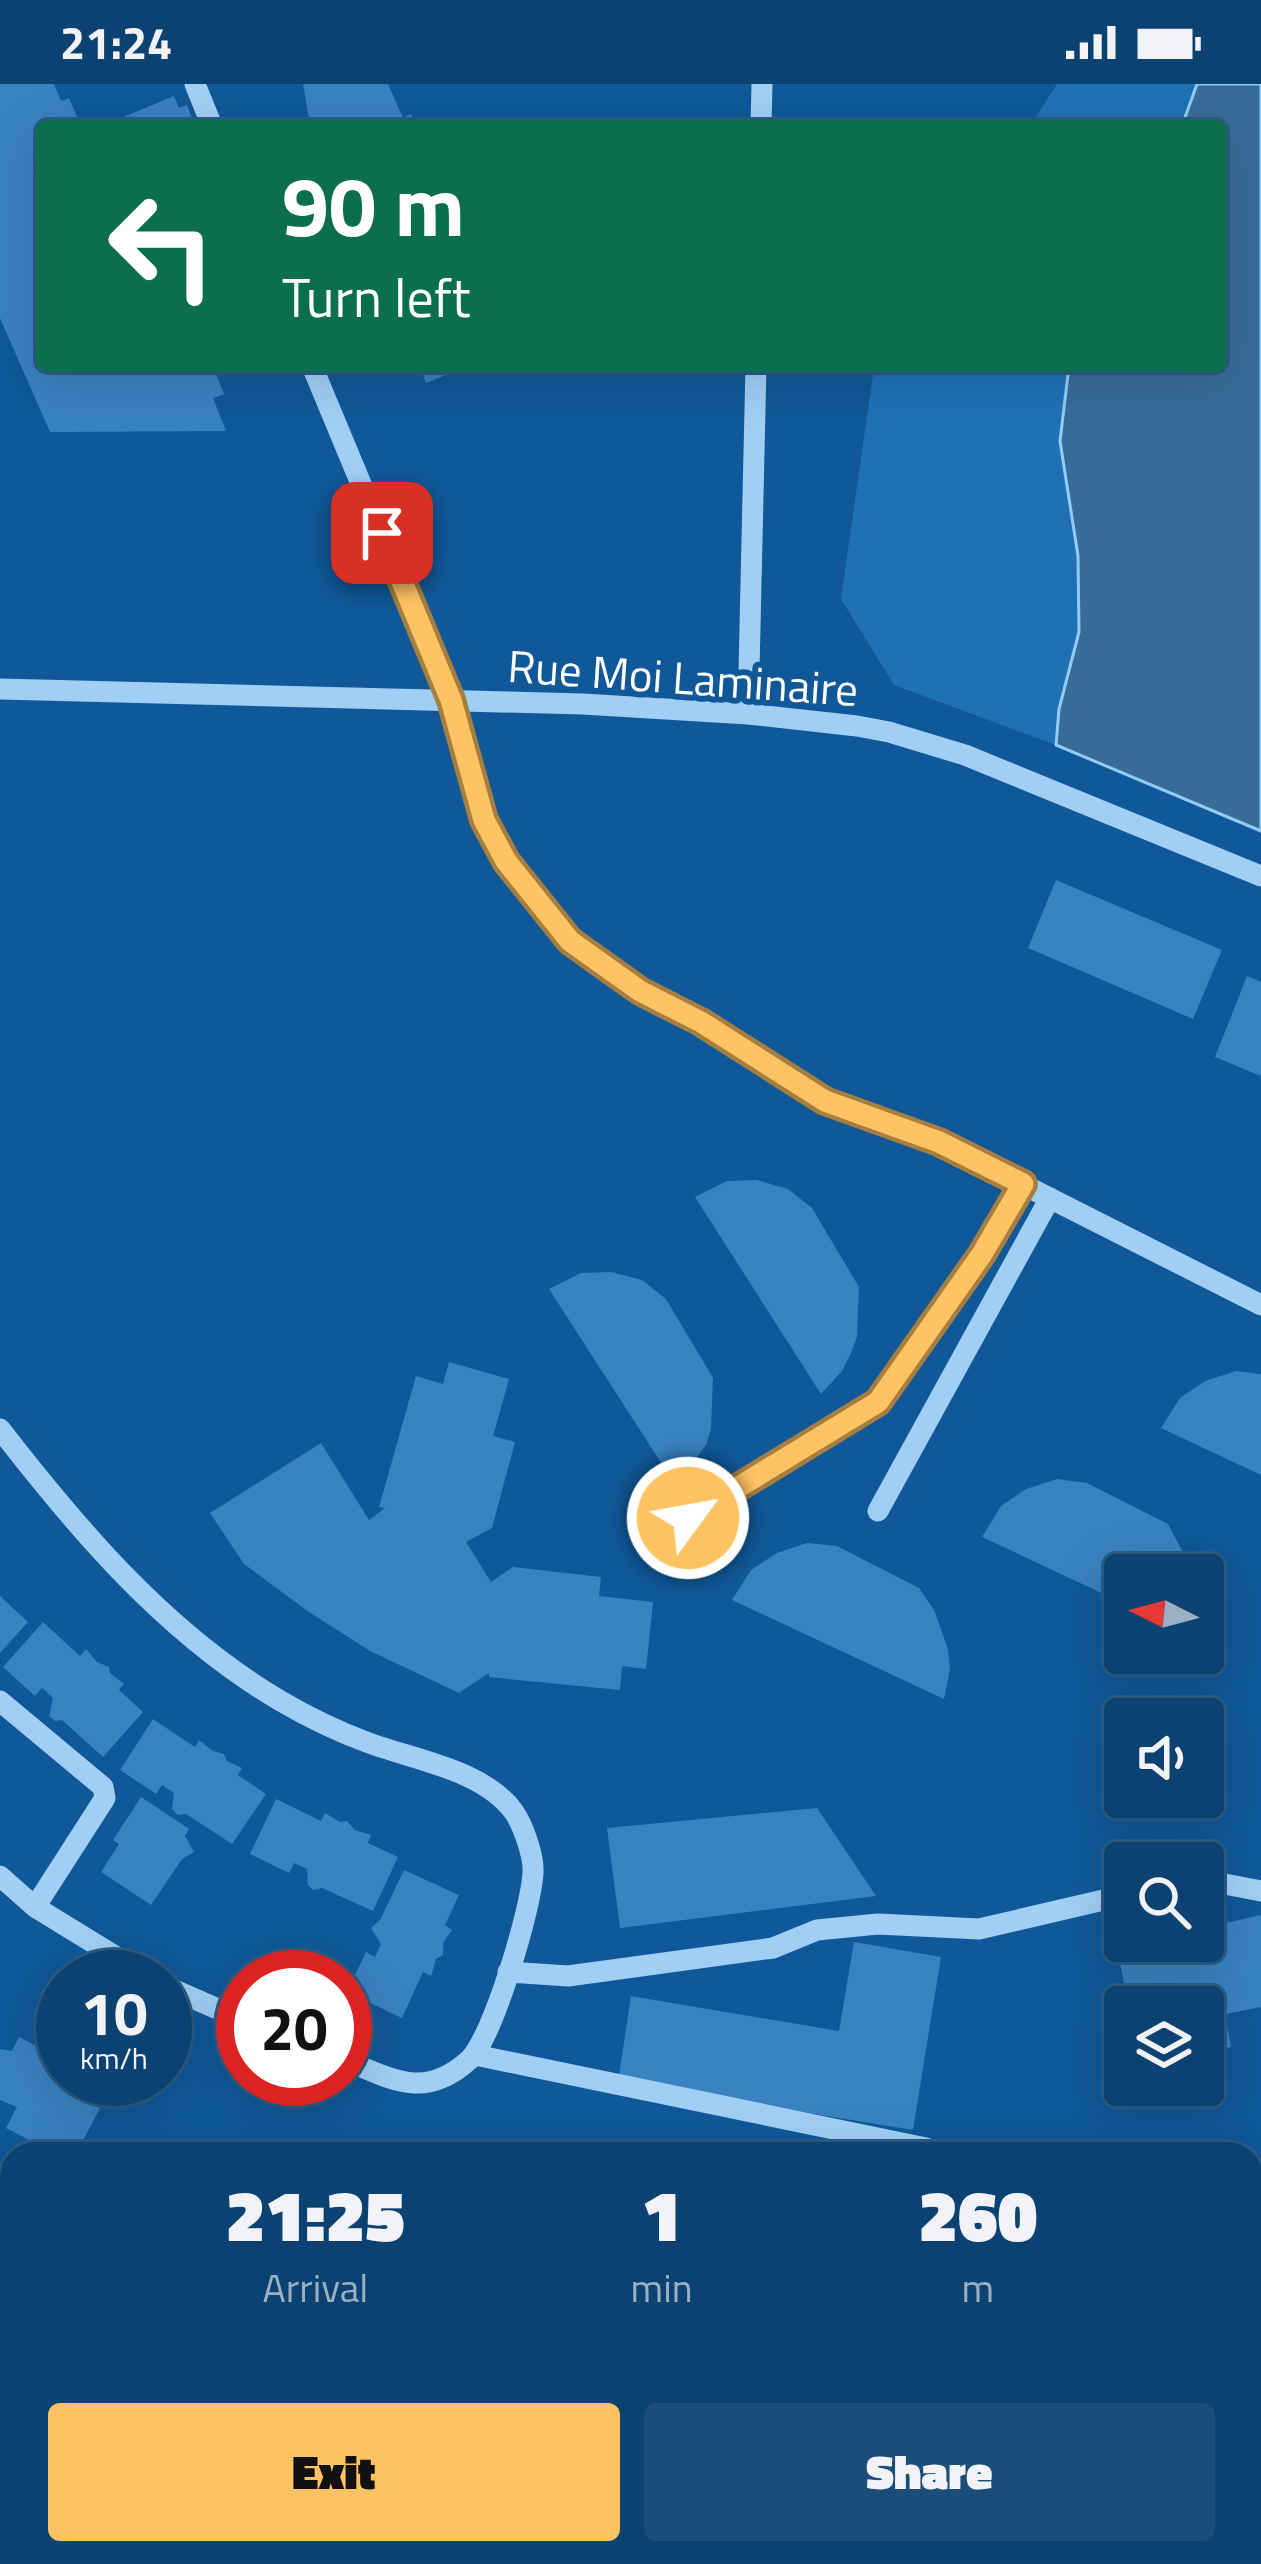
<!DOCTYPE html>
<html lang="en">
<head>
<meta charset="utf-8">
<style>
	:root { --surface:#0c4271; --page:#1a4d79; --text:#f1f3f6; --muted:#9ab0c3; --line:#2c5b84; --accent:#ffc363 }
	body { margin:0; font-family:"Titillium Web",sans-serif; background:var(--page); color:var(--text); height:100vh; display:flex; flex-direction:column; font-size:45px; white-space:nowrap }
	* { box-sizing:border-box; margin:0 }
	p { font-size:39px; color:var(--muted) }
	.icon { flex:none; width:66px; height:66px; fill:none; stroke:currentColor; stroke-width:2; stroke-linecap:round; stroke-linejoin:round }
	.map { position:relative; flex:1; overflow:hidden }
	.details { position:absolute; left:0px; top:2058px; width:1263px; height:423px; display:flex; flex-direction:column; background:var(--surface); border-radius:36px 36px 0 0; box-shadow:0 12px 48px #0002,0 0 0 3px var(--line) }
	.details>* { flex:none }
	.hud { position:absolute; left:36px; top:36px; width:1191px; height:252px; border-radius:12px; box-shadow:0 12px 48px #0002,0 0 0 3px var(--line); background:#0b6e4f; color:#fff; overflow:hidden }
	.needle { width:78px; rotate:276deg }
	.buttons { position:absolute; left:1104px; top:1470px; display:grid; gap:24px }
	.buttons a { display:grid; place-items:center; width:120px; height:120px; border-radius:12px; background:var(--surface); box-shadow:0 12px 48px #0002,0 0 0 3px var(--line); font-size:60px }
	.speed { position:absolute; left:36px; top:1866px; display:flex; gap:24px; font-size:60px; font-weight:700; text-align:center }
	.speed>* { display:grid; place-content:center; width:156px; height:156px; border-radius:50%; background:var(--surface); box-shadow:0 12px 48px #0002,0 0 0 3px var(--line); line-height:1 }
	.speed small { font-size:30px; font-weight:400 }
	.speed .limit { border:18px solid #d22; background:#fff; color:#111 }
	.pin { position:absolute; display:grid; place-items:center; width:102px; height:102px; color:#fff; margin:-51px; border-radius:24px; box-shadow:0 6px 18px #0006 }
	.me { position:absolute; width:132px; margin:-66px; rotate:58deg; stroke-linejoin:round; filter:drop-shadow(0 0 9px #0008) }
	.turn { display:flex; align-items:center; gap:42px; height:252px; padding:0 48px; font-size:54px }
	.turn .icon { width:156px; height:156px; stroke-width:2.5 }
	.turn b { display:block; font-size:84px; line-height:102px }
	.eta { display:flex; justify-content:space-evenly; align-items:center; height:204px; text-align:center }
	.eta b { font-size:72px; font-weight:800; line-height:84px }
	.button { display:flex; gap:24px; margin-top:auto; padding:24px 48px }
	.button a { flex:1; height:138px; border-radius:12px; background:var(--accent); color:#111; font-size:48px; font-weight:800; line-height:138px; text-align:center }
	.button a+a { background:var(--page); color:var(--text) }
	.status { display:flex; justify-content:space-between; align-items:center; height:84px; padding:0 60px; background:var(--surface); direction:ltr }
	.status svg { height:33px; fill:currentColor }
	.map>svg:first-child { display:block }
	.green { fill:#1f71b4 }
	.water { fill:#386b98; stroke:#92cbf7; stroke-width:3 }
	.building { fill:#3982bf }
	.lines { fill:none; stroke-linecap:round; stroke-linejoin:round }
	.minor { stroke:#a0cef4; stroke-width:21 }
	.major { stroke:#edf6ff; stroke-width:30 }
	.route-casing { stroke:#a67f40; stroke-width:30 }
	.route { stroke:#ffc363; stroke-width:21 }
	.labels { text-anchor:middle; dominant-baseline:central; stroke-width:12; stroke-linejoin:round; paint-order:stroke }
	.street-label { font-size:45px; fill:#fff; stroke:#105897 }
</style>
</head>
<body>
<div class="status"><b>21:24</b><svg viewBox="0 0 49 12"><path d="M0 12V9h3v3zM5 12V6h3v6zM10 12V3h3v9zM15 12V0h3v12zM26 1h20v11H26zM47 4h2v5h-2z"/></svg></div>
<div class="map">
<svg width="1261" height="2480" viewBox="0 0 1261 2480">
	<rect width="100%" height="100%" fill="#105897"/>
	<path class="green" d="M1057 0H1261V747L1056 661 894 601 841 515 873 291 878 282H1221V42H1030Z"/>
	<path class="water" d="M1197 0H1261V747L1056 661 1059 625 1079 548 1078 472 1060 357 1069 282H1221V42H1182Z"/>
	<path class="building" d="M0 0H54L61 17 69 14 81 42H42V282H213L224 310 213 314 226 347 50 348 0 234Z
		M303 0H388L403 34 411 30 417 42 310 41Z
		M174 12 179 24 187 21 195 42H102Z
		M420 282H468L426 299Z
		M1056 796 1222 866 1193 935 1028 864Z
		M1247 892 1261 898V992L1215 973Z
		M757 1096 788 1105 812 1124 859 1203 857 1253 851 1269 842 1287 821 1310 695 1113 727 1097Z
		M611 1188 642 1196 666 1215 713 1294 711 1345 706 1361 676 1402 549 1205 581 1189Z
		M449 1278 509 1295 493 1352 515 1358 492 1444 466 1458 491 1498 513 1483 601 1493 599 1512 653 1518 646 1585 622 1582 620 1606 489 1593V1589L459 1609 370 1567 309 1528 244 1480 210 1429 321 1359 369 1436 385 1424 379 1423 416 1292 443 1300Z
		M1236 1287 1261 1290V1391L1161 1344 1180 1314 1205 1297Z
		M1057 1395 1087 1399 1168 1440 1195 1491H1125V1520L982 1453 1001 1422 1026 1405Z
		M807 1459 837 1462 919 1504 934 1526 948 1565 950 1585 944 1615 732 1516 751 1486 777 1469Z
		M0 1512 28 1538 0 1569Z
		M43 1538 80 1572 86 1565 97 1578 109 1583 110 1589 124 1600 119 1606 143 1628 103 1673 62 1636 55 1637 49 1632 53 1614 42 1604 35 1612 3 1583Z
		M153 1635 195 1663 199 1656 213 1667 224 1670 227 1677 242 1684 238 1691 266 1710 232 1760 186 1730 178 1731 172 1725 174 1709 162 1701 156 1710 120 1686Z
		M141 1713 189 1745 185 1752 194 1768 182 1775 151 1821 101 1788 119 1760 113 1756Z
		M276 1715 321 1737 325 1729 340 1738 347 1737 355 1746 371 1751 368 1759 398 1773 373 1827 322 1804 313 1806 308 1801 307 1785 294 1779 289 1789 250 1770Z
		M817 1724 876 1812 620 1844 607 1744Z
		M404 1786 459 1811 445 1841 452 1846 443 1859V1871L436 1875 431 1892 423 1888 402 1934 347 1908 366 1868 375 1873 381 1860 371 1844 380 1836Z
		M1203 1829 1208 1843 1261 1831V1923L1225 1930 1231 1963 1203 1969V1923H1129L1112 1839 1125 1836V1857H1203Z
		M854 1858 941 1873 913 2046 618 1998 631 1912 839 1947Z
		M19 1953 63 1976V1995H100L112 2001 76 2070H56L6 2044 17 2023 0 2016V1965L12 1967Z
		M1251 2392 1261 2394V2480H786L788 2469H1251Z"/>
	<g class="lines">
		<path class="minor" d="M195 0 212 42
			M761 42 762 0
			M312 282 451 616 484 736 506 777 570 857 640 907 701 938 825 1017 939 1058 1261 1221
			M0 605 583 620 748 630 857 642 889 648 965 671 1261 792
			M748 630 756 282
			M0 1345C79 1447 166 1549 279 1616 306 1632 339 1648 369 1659 415 1676 484 1686 514 1728 523 1741 534 1772 533 1788 532 1822 493 1954 469 1976 425 2016 393 1996 345 1976
			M878 1427 1050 1114
			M689 1434 878 1318 982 1170 1023 1100
			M0 1617 103 1703 105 1714 35 1823
			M0 1792 35 1823 149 1893
			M1203 1796 1261 1807
			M508 1888 568 1892 773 1864 817 1846 878 1840 979 1845 1125 1811
			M165 1902 243 1936
			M475 1971 926 2064 939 2070
			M1251 2096 1261 2097
			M613 2469 617 2480"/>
		<path class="major" d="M0 2371 12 2389
			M0 2455 14 2480
			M60 2469 66 2480"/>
	</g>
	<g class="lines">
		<g class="route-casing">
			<path id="route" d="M382 449 451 616 484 736 506 777 570 857 640 907 701 938 825 1017 939 1058 1023 1100 982 1170 878 1318 688 1434"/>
		</g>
		<use href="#route" class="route"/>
	</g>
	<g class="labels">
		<g class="street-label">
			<text transform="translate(683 593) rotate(4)">Rue Moi Laminaire</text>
		</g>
	</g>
</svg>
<div class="buttons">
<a><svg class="needle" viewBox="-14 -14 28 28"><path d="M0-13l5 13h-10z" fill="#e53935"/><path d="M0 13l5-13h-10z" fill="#9ab0c3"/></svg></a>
<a><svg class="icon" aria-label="sound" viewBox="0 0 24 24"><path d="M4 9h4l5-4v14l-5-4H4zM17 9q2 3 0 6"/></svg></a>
<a><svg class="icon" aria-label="search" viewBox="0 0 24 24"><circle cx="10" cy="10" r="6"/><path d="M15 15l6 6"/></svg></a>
<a><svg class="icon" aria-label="layers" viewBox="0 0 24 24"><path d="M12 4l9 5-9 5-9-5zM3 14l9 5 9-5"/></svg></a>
</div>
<div class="speed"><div>10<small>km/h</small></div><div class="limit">20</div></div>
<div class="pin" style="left:382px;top:449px;background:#d93025"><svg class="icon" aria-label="arrive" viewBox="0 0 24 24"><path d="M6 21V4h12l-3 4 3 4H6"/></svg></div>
<svg class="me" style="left:688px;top:1434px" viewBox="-20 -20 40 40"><circle r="17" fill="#ffc363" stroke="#fff" stroke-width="3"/><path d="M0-11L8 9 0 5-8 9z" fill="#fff"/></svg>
<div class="hud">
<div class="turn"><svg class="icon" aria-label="left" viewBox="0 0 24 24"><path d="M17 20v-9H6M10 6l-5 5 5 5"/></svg><div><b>90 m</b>Turn left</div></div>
</div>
<section class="details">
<div class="eta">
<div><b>21:25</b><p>Arrival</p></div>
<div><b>1</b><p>min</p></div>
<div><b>260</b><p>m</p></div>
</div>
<div class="button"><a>Exit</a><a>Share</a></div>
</section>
</div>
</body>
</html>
